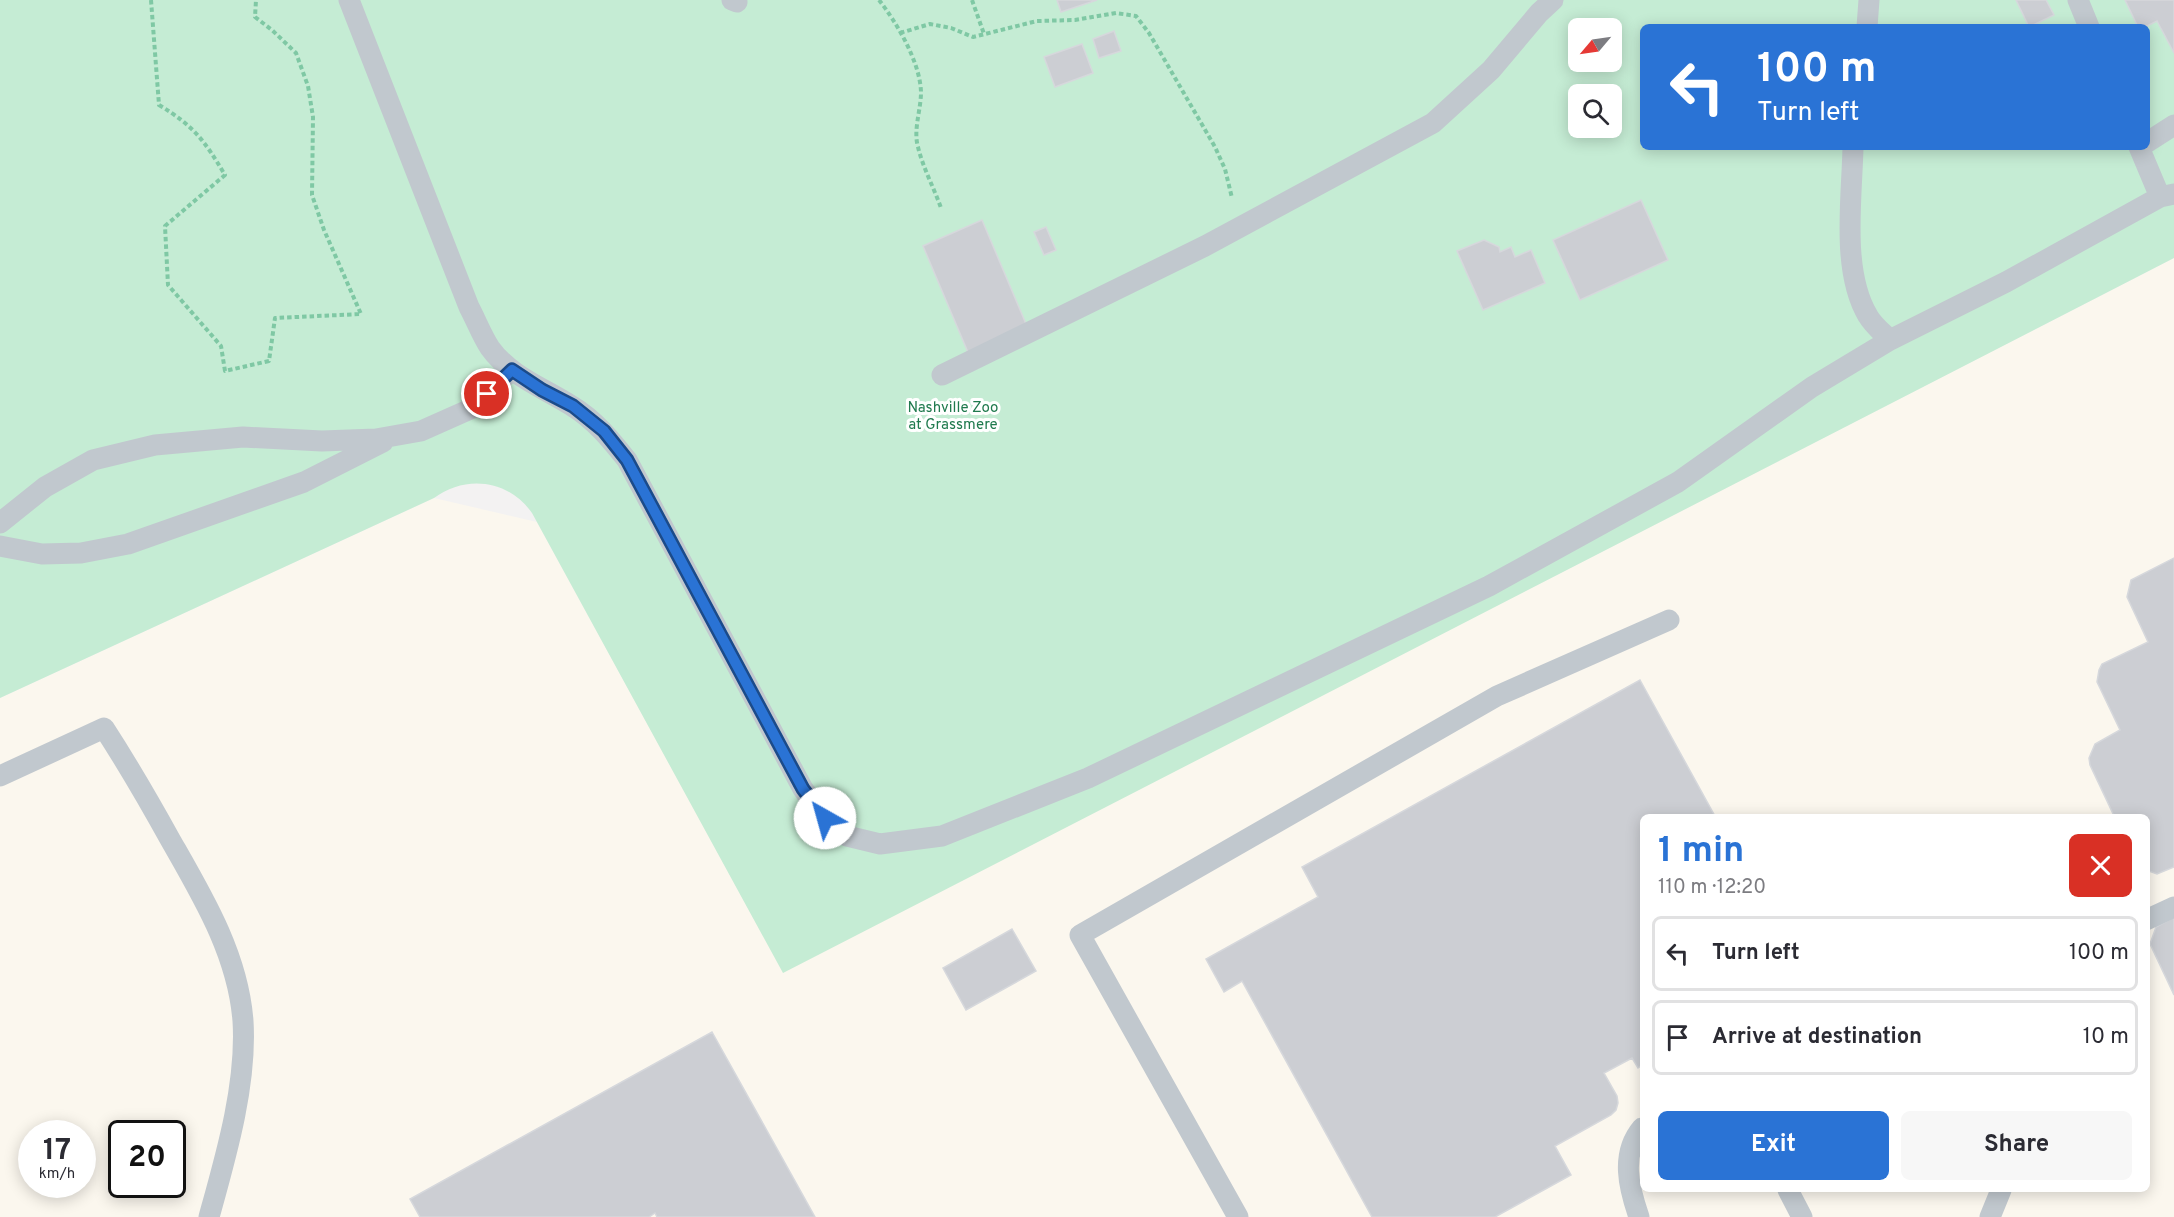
<!DOCTYPE html>
<html lang="en">
<head>
<meta charset="utf-8">
<style>
	:root { --surface:#fff; --page:#f7f7f7; --text:#2b2b33; --muted:#7c7c81; --line:#e1e1e2; --accent:#2a73d5 }
	body { margin:0; font-family:Overpass,sans-serif; background:var(--page); color:var(--text); height:100vh; display:flex; flex-direction:column; font-size:22px; white-space:nowrap }
	* { box-sizing:border-box; margin:0 }
	p { font-size:20px; color:var(--muted) }
	.icon { flex:none; width:33px; height:33px; fill:none; stroke:currentColor; stroke-width:2; stroke-linecap:round; stroke-linejoin:round }
	.map { position:relative; flex:1; overflow:hidden }
	.panel { position:absolute; left:1640px; top:814px; width:510px; height:378px; display:flex; flex-direction:column; background:var(--surface); border-radius:9px; box-shadow:0 3px 15px #0003 }
	.panel>* { flex:none }
	.guide { position:absolute; left:1640px; top:24px; width:510px; height:126px; border-radius:9px; box-shadow:0 3px 15px #0003; background:#2a73d5; color:#fff; overflow:hidden }
	.needle { width:39px; rotate:241deg }
	.fabs { position:absolute; left:1568px; top:18px; display:grid; gap:12px }
	.fabs a { display:grid; place-items:center; width:54px; height:54px; border-radius:9px; background:var(--surface); box-shadow:0 3px 15px #0003; font-size:30px }
	.speed { position:absolute; left:18px; top:1120px; display:flex; gap:12px; font-size:30px; font-weight:700; text-align:center }
	.speed>* { display:grid; place-content:center; width:78px; height:78px; border-radius:50%; background:var(--surface); box-shadow:0 3px 15px #0003; line-height:1 }
	.speed small { font-size:15px; font-weight:400 }
	.speed .limit { border:3px solid #111; border-radius:9px; background:#fff; color:#111 }
	.pin { position:absolute; display:grid; place-items:center; width:51px; height:51px; color:#fff; margin:-26px; border:3px solid #fff; border-radius:50%; box-shadow:0 2px 6px #0007 }
	.me { position:absolute; width:66px; margin:-33px; rotate:322deg; stroke-linejoin:round; filter:drop-shadow(0 0 4px #0008) }
	.turn { display:flex; align-items:center; gap:21px; height:126px; padding:0 18px; font-size:27px }
	.turn .icon { width:78px; height:78px; stroke-width:2.5 }
	.turn b { display:block; font-size:42px; line-height:51px }
	.round { display:grid; place-items:center; flex:none; width:63px; height:63px; border-radius:9px; background:var(--page) }
	.summary { display:flex; align-items:center; justify-content:space-between; height:102px; padding:0 18px }
	h1 { font-size:36px; font-weight:700; line-height:45px; color:var(--accent) }
	.action { display:flex; gap:12px; margin-top:auto; padding:12px 18px }
	.action a { flex:1; height:69px; border-radius:9px; background:var(--accent); color:#fff; font-size:24px; font-weight:700; line-height:69px; text-align:center }
	.action a+a { background:var(--page); color:var(--text) }
	ul { padding:0; list-style:none }
	li { display:flex; align-items:center; gap:18px; height:75px; margin:0 12px 9px; padding:0 6px; border:3px solid var(--line); border-radius:9px }
	li div { flex:1 }
	li b { display:block; font-size:22px }
	li em { font-style:normal }
	.map>svg:first-child { display:block }
	.commercial { fill:#fbf7ee; fill-rule:evenodd }
	.green { fill:#c5ecd4; fill-rule:evenodd }
	.building { fill:#ccced3; stroke:#d6d8dc; stroke-width:1.5 }
	.lines { fill:none; stroke-linecap:round; stroke-linejoin:round }
	.path { stroke:#7fc8a4; stroke-width:4; stroke-dasharray:4.5 3; stroke-linecap:butt }
	.service { stroke:#c1c8ce; stroke-width:21 }
	.route-casing { stroke:#1b4b8a; stroke-width:15 }
	.route { stroke:#2a73d5; stroke-width:10 }
	.labels { text-anchor:middle; dominant-baseline:central; stroke-width:6; stroke-linejoin:round; paint-order:stroke }
	.park-label { font-size:15px; fill:#207a4e; stroke:#fff }
</style>
</head>
<body>
<div class="map">
<svg width="2174" height="1217" viewBox="0 0 2174 1217">
	<rect width="100%" height="100%" fill="#f3f2f2"/>
	<path class="commercial" d="M2174 258V1217H0V698L434 498 537 522 783 972ZM1642 818H2146V1190H1642ZM32 1134H82V1185H32ZM122 1134H172V1185H122Z"/>
	<path class="green" d="M0 0H2174V258L783 973 532 513C509 480 466 474 434 498L0 698ZM1642 27H2146V147H1642ZM1578 28H1611V62H1578ZM1578 94H1611V128H1578Z"/>
	<path class="building" d="M1057 0H1097L1061 12Z
		M2016 0H2046L2054 15 2029 27Z
		M2125 0H2174V53L2157 21 2145 27H2138Z
		M1114 31 1121 51 1099 58 1093 39Z
		M1082 44 1093 73 1055 87 1044 57Z
		M1641 200 1668 260 1580 300 1553 240Z
		M982 220 1029 331 970 357 923 246Z
		M1046 227 1056 250 1044 255 1034 232Z
		M1484 240 1499 247 1500 252 1511 247 1515 257 1531 250 1545 283 1483 310 1457 251Z
		M2174 558V867L2157 874 2146 870V818H2115L2090 765 2089 758 2095 744 2120 730 2097 682 2099 670 2102 664 2148 642 2127 597 2131 580Z
		M1640 680 1716 818H1642V1065L1638 1068 1632 1058 1604 1073 1617 1096 1618 1103 1616 1110 1611 1115 1555 1146 1571 1175 1495 1217H1372L1242 981 1224 992 1206 959 1318 897 1302 867Z
		M2174 917V995L2150 944 2156 927Z
		M1012 929 1036 971 966 1010 943 968Z
		M712 1032 815 1217H657L655 1213 649 1217H420L410 1199Z"/>
	<g class="lines">
		<path class="path" d="M151 0 159 105C194 126 204 140 225 175L165 226 168 285 221 346 225 371 269 361 275 318 361 314 324 230 312 195 313 117 308 86 296 53 272 30 255 17 256 0
			M879 0C897 23 920 62 921 92 921 110 913 130 918 147 923 168 934 188 941 208
			M972 0 984 34
			M900 33 930 24 951 28 973 37 1037 21 1075 20 1116 13 1136 16 1149 33 1215 147 1225 169 1232 198"/>
		<path class="service" d="M349 0 469 307C476 320 482 336 490 348 510 376 544 388 572 406 595 420 611 440 627 460L803 789 824 818 847 836 880 844 942 836 1088 778 1489 586 1678 482 1812 387 1890 340 2006 282 2160 197 2174 194
			M732 0 737 2
			M2078 0 2089 27
			M1867 27 1869 0
			M2146 143 2174 125
			M1853 147C1852 198 1841 271 1868 316 1873 325 1883 333 1890 340
			M2139 147 2160 197
			M942 375 1205 246 1433 123 1491 70 1539 13 1553 0
			M0 523 45 487 93 460 155 445 243 437 322 441 376 439 421 431 475 407 511 370
			M0 546 42 554 81 553 128 544 304 482 383 442
			M0 776 104 728C128 765 150 803 171 841 203 897 238 955 243 1021 247 1084 226 1156 209 1217
			M2146 920 2174 907
			M1788 1190 1802 1217
			M1238 1217 1080 935 1497 696 1669 620
			M1639 1217C1629 1188 1620 1154 1642 1128
			M1990 1217 2001 1190"/>
	</g>
	<g class="lines">
		<g class="route-casing">
			<path id="route" d="M487 394 512 370 542 390 573 406 604 431 627 460 803 789 825 818"/>
		</g>
		<use href="#route" class="route"/>
	</g>
	<g class="labels">
		<g class="park-label">
			<text x="953" y="408">Nashville Zoo<tspan x="953" dy="17">at Grassmere</tspan></text>
		</g>
	</g>
</svg>
<div class="fabs">
<a><svg class="needle" viewBox="-14 -14 28 28"><path d="M0-13l5 13h-10z" fill="#e53935"/><path d="M0 13l5-13h-10z" fill="#7c7c81"/></svg></a>
<a><svg class="icon" aria-label="search" viewBox="0 0 24 24"><circle cx="10" cy="10" r="6"/><path d="M15 15l6 6"/></svg></a>
</div>
<div class="speed"><div>17<small>km/h</small></div><div class="limit">20</div></div>
<div class="pin" style="left:487px;top:394px;background:#d93025"><svg class="icon" aria-label="arrive" viewBox="0 0 24 24"><path d="M6 21V4h12l-3 4 3 4H6"/></svg></div>
<svg class="me" style="left:825px;top:818px" viewBox="-20 -20 40 40"><circle r="19" fill="#fff"/><path d="M0-13L10 11 0 6-10 11z" fill="#2a73d5"/></svg>
<div class="guide">
<div class="turn"><svg class="icon" aria-label="left" viewBox="0 0 24 24"><path d="M17 20v-9H6M10 6l-5 5 5 5"/></svg><div><b>100 m</b>Turn left</div></div>
</div>
<section class="panel">
<div class="summary"><div><h1>1 min</h1><p>110 m · 12:20</p></div><a class="round" style="background:#d93025;color:#fff"><svg class="icon" aria-label="close" viewBox="0 0 24 24"><path d="M6 6l12 12M18 6L6 18"/></svg></a></div>
<ul>
<li><svg class="icon" aria-label="left" viewBox="0 0 24 24"><path d="M17 20v-9H6M10 6l-5 5 5 5"/></svg><div><b>Turn left</b></div><em>100 m</em></li>
<li><svg class="icon" aria-label="arrive" viewBox="0 0 24 24"><path d="M6 21V4h12l-3 4 3 4H6"/></svg><div><b>Arrive at destination</b></div><em>10 m</em></li>
</ul>
<div class="action"><a>Exit</a><a>Share</a></div>
</section>
</div>
</body>
</html>
